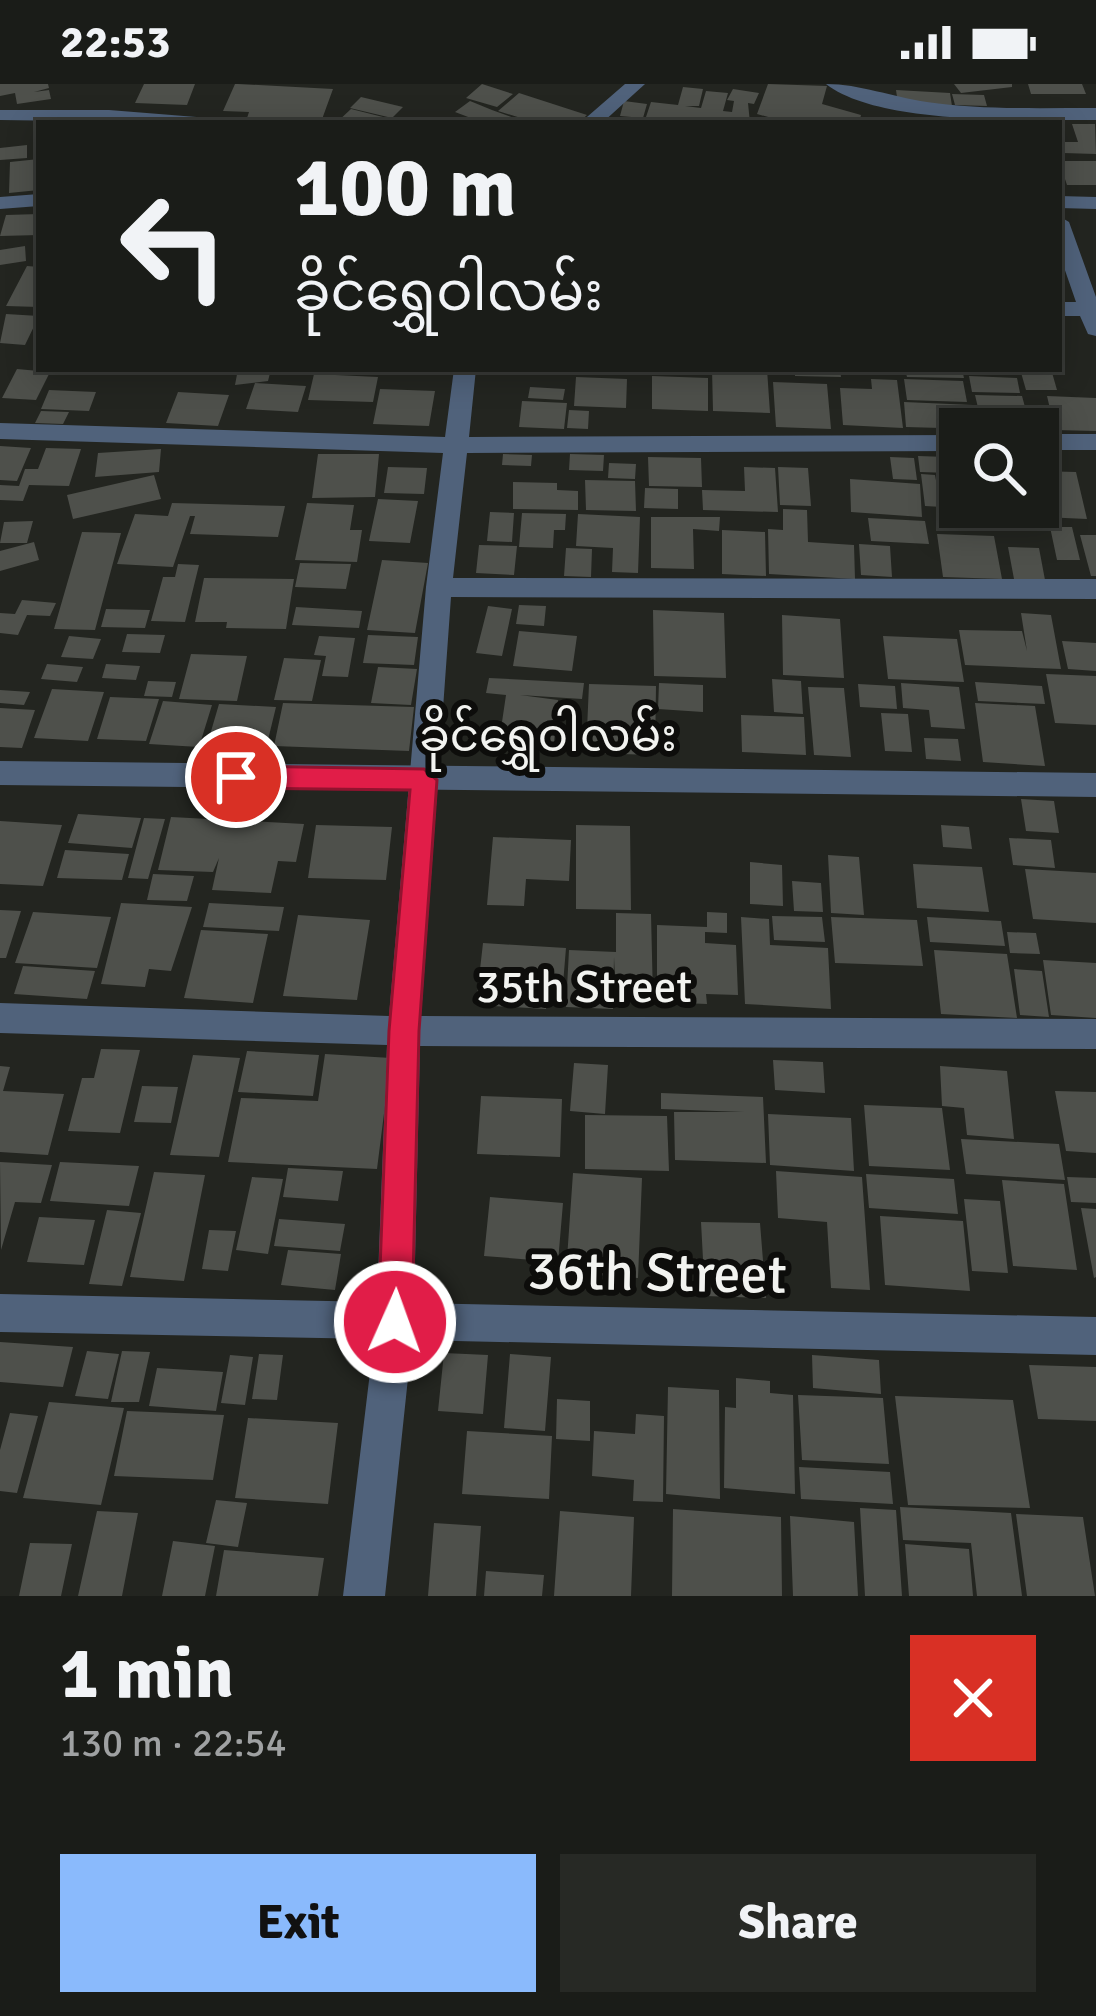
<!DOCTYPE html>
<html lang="en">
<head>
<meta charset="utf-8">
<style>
	:root { --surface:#1a1c18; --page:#272925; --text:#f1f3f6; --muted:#9fa1a2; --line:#383a37; --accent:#8abafc }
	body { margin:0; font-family:Signika,"Noto Sans Myanmar",sans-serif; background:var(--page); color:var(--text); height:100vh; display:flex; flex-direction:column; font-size:45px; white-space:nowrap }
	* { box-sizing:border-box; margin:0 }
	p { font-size:39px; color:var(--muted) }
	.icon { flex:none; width:66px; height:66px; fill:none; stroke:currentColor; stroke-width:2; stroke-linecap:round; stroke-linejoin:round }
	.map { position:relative; height:1512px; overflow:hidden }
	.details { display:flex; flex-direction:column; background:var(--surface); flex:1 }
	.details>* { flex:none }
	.banner { position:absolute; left:36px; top:36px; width:1026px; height:252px; border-radius:0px; box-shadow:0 6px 30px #0003,0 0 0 3px var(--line); background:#1a1c18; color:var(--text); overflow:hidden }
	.buttons { position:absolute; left:939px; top:324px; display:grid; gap:24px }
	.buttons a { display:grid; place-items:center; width:120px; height:120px; border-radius:0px; background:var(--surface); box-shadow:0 6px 30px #0003,0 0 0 3px var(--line); font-size:60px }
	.pin { position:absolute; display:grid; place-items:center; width:102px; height:102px; color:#fff; margin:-51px; border:6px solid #fff; border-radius:50%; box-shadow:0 3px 12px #0007 }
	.me { position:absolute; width:132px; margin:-66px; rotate:2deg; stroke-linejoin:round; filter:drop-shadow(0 0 9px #0008) }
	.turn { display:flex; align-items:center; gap:42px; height:252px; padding:0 60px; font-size:54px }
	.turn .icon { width:156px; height:156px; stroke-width:2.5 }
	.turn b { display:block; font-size:84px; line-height:102px }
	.round { display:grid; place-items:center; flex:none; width:126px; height:126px; border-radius:0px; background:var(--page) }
	.head { display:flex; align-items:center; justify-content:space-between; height:204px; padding:0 60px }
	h1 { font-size:72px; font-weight:700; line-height:90px }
	.cta { display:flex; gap:24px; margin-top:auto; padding:24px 60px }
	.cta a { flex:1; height:138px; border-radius:0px; background:var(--accent); color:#111; font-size:48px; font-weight:700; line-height:138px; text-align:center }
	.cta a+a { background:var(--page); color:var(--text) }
	.status { display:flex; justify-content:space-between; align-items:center; height:84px; padding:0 60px; background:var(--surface); direction:ltr }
	.status svg { height:33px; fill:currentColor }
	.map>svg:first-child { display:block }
	.building { fill:#4e504b }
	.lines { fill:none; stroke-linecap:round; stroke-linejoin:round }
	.service { fill:#50627b; fill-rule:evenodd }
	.minor { fill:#50627b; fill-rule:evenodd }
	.tertiary { fill:#50627b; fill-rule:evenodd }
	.route { fill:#e11d48; stroke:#92132f; stroke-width:3 }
	.labels { text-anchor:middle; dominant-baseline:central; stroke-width:12; stroke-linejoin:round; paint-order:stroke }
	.street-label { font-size:45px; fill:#f2f3f0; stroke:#0d0d0b }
	.near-street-label { font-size:54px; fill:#f2f3f0; stroke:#0d0d0b }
</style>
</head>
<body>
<div class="status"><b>22:53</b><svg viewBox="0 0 49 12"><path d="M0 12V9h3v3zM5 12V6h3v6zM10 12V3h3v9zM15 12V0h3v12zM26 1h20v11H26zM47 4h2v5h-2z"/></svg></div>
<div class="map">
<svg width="1096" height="1512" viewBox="0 0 1096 1512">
	<rect width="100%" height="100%" fill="#232520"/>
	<path class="building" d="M0 0H48L49 4 34 8 49 6 51 15 17 20 15 9 0 12Z
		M144 0H195L187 21 135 19Z
		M235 0H238L333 5 321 38 247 34 249 28 223 27Z
		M482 0 513 10 497 23 466 14Z
		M768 0 827 2 822 20 861 31 859 39H790L757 30Z
		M954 0H1012V3L961 9Z
		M1028 0H1082L1086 10H1031Z
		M683 3 703 5 699 22H685L701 24 706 7 728 9 723 27 732 28 734 17 727 16 733 5 759 9 754 20 748 19 750 39 645 36 651 18 678 21Z
		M896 6 950 9 952 22 898 20Z
		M519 9 587 31 578 39H537L498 27Z
		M952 10 984 11 987 22 955 21Z
		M361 13 403 23 392 34 350 24Z
		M470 17 492 26 514 34 507 39H484L455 28Z
		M624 17 647 20 643 34 620 32Z
		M351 25 399 37 398 39H336Z
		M1072 40H1095L1096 70 1063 69 1059 58H1078Z
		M27 61V74L0 76V64Z
		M39 75V106L9 109 10 78Z
		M1059 77H1096V101H1067Z
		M39 130V151L0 152 6 131Z
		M25 162 26 177 0 181V166Z
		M27 182 39 183 33 209 39 202V223L6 222Z
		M6 230 39 232 25 261 0 259Z
		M17 285 50 288 36 316 2 314Z
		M238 285H271L268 297 235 301Z
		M712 285H767L770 329 713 327Z
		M795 285H840L841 293 795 292Z
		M905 285H962L964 294 907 293Z
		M1020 285H1051L1057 306H1026Z
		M314 290 378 293 373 318 308 316Z
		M652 292 708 294V327L652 325Z
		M969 292 1017 294 1020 309 972 308Z
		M576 293 627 295 626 324 574 322Z
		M871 295 897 296 903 344 843 341 840 304 872 305Z
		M904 295 963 297 967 318 907 316Z
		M773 298 827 300 831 345 776 343Z
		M255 299 306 302 298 328 246 325Z
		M530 303 565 305 563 316 528 314Z
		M380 305 435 307 429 342 373 340Z
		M49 306 96 308 89 327 41 325Z
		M178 308 229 311 218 342 166 339Z
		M975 311 1022 312 1031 345H983Z
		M1047 312 1096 314V347L1055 346Z
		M522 317 567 319 564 345 519 343Z
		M904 318 973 321 976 345 906 343Z
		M569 326 589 327 588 345 567 344Z
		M41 327 69 328 63 340 35 339Z
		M0 362 31 364 17 397 0 396Z
		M46 364 81 365 69 402 29 401 23 417 0 416V401L19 402 25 385H38Z
		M161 365 159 388 95 393 98 369Z
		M318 370H379L375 413 312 414Z
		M503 370 532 371 531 382 502 381Z
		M570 370 604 371 603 387 569 386Z
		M918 372 947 373 950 389 920 388Z
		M648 373 701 374 702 403 649 402Z
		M890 373 914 374 917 396 893 395Z
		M609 379 636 380 635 395 608 394Z
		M388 383 427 384 424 410 384 409Z
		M744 383 775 384 778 428 703 426 702 406 745 407Z
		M778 383 808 384 811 422 780 421Z
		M1038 387 1076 388 1087 435 1000 431 999 423H1038Z
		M921 390 935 391 937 402 960 404V424L925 422Z
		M154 391 161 415 73 435 67 411Z
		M850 395 920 400 922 433 851 428Z
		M585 396 635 397 636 427 586 426Z
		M513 398 557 399V406L578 407V426L513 425Z
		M645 404 678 405V425L644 424Z
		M378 415 418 417 410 459 369 457Z
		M172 419 285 422 278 453 190 450 195 432H190L173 483 117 480 135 430 168 432Z
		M307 419 354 421 350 446H362L357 478 295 476Z
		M783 425 807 426 808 458 854 461 855 495 769 490 768 445 783 446Z
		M490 428 514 429 512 458 487 457Z
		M522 429 566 430 565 446H554L553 464 519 463Z
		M578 430 640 433 638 489 612 488 613 464 576 462Z
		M651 433H720L719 447 693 445 694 485 651 484Z
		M868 434 925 437 929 460 871 457Z
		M33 437 27 459H0L4 438Z
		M1050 443H1072L1080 476H1057Z
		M722 446 765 448 766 492 722 490Z
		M82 448 121 449 95 546 54 545Z
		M937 450 994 452 1002 495 943 493Z
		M1080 451H1096V492H1091Z
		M34 458 39 476 0 487V467Z
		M859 460 890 462 892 493 861 491Z
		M479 461 517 462 514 491 476 489Z
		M1008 463 1039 464 1045 496 1014 495Z
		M566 464 592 465 591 493 564 492Z
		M382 476 428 479 415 549 367 546Z
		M300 479 351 480 346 505 295 503Z
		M178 480 199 481 185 538 151 537 163 493H175Z
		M204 494 294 495 286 545 226 544 227 538H195Z
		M22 516 56 519 50 532 27 531 18 551 0 549V529L15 530Z
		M519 521 546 522 544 542 516 540Z
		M488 522 512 525 502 572 476 569Z
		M296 523 362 527 359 544 292 541Z
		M106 525 150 526 145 544 101 543Z
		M653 526 724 529 726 594 654 592Z
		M1021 529 1051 531 1061 585 965 581 959 546 1022 547 1027 567Z
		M782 531 840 535 844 594 783 591Z
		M519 547 577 552 572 587 513 582Z
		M127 550 165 551 160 569 122 568Z
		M368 551 418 553 414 581 363 579Z
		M69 552 101 555 93 575 61 573Z
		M319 552 355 554 348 593 322 592 326 572 314 571Z
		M883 552 957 555 964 598 888 595Z
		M1062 557 1096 559V587L1068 585Z
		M191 570 247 572 237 617 179 615Z
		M284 574 321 576 312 617 274 616Z
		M47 580 83 583 77 598 41 595Z
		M106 580 140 582 136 596 102 594Z
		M378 583 417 585 411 621 371 619Z
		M1046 590 1096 592V641L1055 639Z
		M489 594 584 599 582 615 520 611 558 616 553 669 498 665 506 611 486 609Z
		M772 595 801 597 803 630 774 628Z
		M148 597 176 598 172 613 144 612Z
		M975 598 1042 602 1045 620 978 617Z
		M659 599 703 601V628L658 625Z
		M901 599 959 603 965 645 931 643 929 626 903 624Z
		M589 600 656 602 655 671 586 669Z
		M858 600 895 602 897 625 860 623Z
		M808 603 844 604 851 673 814 671Z
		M52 605 104 608 88 657 34 654Z
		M0 606 30 608 24 621 0 619Z
		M110 613 159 615 146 657 97 655Z
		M163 617 212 621 199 663 149 660Z
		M283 619 414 623 409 667 274 662Z
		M975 619 1035 622 1045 682 983 678Z
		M219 620 276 623 266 664 207 661Z
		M0 624 35 626 22 664 0 663Z
		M881 629 908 630 912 668 885 667Z
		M741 631 804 633 806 671 742 668Z
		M924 654 958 655 961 677 926 675Z
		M1021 715 1054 717 1059 749 1026 747Z
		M78 730 141 734 132 764 68 759Z
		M171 733 304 740 296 778 278 777 271 809 212 806 219 774 213 788 158 786Z
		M144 734 165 735 148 795 128 794Z
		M0 737 62 741 43 802 0 800Z
		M316 741 392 743 386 796 308 794Z
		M576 741 630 742 631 826 576 825Z
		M941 741 969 743 972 765 943 763Z
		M493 753 571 756 569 797 526 795 524 822 487 821Z
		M1009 754 1051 756 1055 784 1013 781Z
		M65 766 129 770 122 796 57 794Z
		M828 771 859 773 864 831 831 829Z
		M750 778 782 781 783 822 750 820Z
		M913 780 982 783 989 828 917 824Z
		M1025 785 1096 789V839L1033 835Z
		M153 790 194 792 187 817 147 816Z
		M792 797 821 799 823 828 794 827Z
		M121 819 192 823 171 887 149 885 145 903 101 900Z
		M209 819 284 823 279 847 203 843Z
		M0 826 21 827 6 874H0Z
		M33 828 111 833 97 884 15 879Z
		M707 828 727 829V849L705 848V859L736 861 738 911 706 910 707 920 657 918V841L707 843Z
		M616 829 651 830 653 914 616 913 614 873 613 925 566 923 569 866 616 868Z
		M298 831 370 836 357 916 283 912Z
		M772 832 822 833 825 858 774 856Z
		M741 833 769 835 770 861 828 864 831 925 745 920Z
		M831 833 917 836 923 882 835 879Z
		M927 833 1001 837 1005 862 930 858Z
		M201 846 268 850 253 919 184 914Z
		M1007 848 1036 849 1040 870 1010 869Z
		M483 859 566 864 563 900 548 899 546 925 476 921Z
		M934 866 1007 870 1017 934 941 930Z
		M1043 876 1096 879V934L1051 931Z
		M23 882 95 887 87 915 14 910Z
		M1014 885 1042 887 1049 933 1020 931Z
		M101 965 140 966 120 1049 68 1047 82 994H94Z
		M247 967 319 971 313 1012 238 1008Z
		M325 970 391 974 377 1085 228 1078 241 1014 318 1017Z
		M193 971 240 974 219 1073 170 1071Z
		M773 976 823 978 825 1009 775 1006Z
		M574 979 608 981 605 1030 570 1027Z
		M0 982 10 983 3 1007 64 1010 48 1071 0 1068Z
		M940 982 1007 987 1014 1055 967 1051 964 1024 942 1022Z
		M142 1002 178 1003 171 1039 134 1038Z
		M1055 1007 1096 1008V1069L1066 1067Z
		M661 1009 763 1013 766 1079 675 1076 674 1028H744L661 1025Z
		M481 1012 562 1015 560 1073 477 1070Z
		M864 1021 942 1024 950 1086 869 1082Z
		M768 1030 851 1034 854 1087 770 1081Z
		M585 1031 667 1032 669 1087 585 1085Z
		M961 1055 1059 1060 1065 1096 966 1090Z
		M0 1078 52 1081 41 1119 15 1118 1 1166Z
		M60 1078 139 1082 129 1122 50 1117Z
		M288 1084 343 1087 338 1117 283 1113Z
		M776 1087 862 1093 870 1206 831 1204 827 1138 778 1134Z
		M154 1088 205 1091 184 1197 130 1193Z
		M573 1089 642 1094 638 1194 566 1189Z
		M866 1090 954 1095 958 1130 869 1124Z
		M252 1093 283 1095 268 1170 236 1166Z
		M1067 1093 1096 1094V1119L1071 1118Z
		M1002 1096 1064 1100 1077 1186 1013 1182Z
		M490 1113 563 1119 558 1178 484 1172Z
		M964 1115 1000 1117 1008 1189 972 1187Z
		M1081 1124 1096 1125V1193L1094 1194Z
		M107 1126 141 1129 122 1202 89 1200Z
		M880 1132 963 1137 970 1207 885 1201Z
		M39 1133 95 1136 84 1181 27 1178Z
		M279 1135 345 1140 340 1167 274 1162Z
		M701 1138 760 1139 766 1214 705 1212Z
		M209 1146 236 1147 228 1187 202 1185Z
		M288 1166 341 1170 335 1206 281 1201Z
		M0 1258 73 1263 63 1303 0 1298Z
		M87 1267 119 1270 108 1315 75 1312Z
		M122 1267 150 1268 139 1318H111Z
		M444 1269 488 1271 483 1330 438 1327Z
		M259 1270 283 1271 277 1316 252 1315Z
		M510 1270 551 1273 545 1347 504 1344Z
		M230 1271 253 1273 245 1321 221 1319Z
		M812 1271 879 1276 881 1310 813 1304Z
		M1029 1281 1096 1283V1337L1038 1335Z
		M157 1284 223 1288 216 1327 149 1322Z
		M736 1294 770 1297V1309L793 1311 795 1410 724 1404 725 1323 736 1324Z
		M668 1303 719 1306 720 1415 666 1410Z
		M798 1311 883 1314 889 1380 802 1376Z
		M895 1312 1013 1316 1030 1424 908 1421Z
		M557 1315 590 1317V1357L556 1355Z
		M49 1318 124 1324 101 1421 23 1414Z
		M127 1327 224 1331 213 1396 114 1392Z
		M10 1329 38 1332 17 1409 0 1407V1366Z
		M636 1330 664 1332 663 1418 633 1417 634 1396 592 1392 594 1347 635 1350Z
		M248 1334 338 1339 328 1420 235 1414Z
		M467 1347 552 1352 549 1415 462 1410Z
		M799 1383 890 1388 893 1420 801 1415Z
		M216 1416 247 1419 238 1463 206 1459Z
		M900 1423 1011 1429 1022 1512H977L971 1459 903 1456Z
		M860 1424 896 1426 902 1512H865Z
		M673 1425 781 1433 782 1512H672Z
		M97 1427 138 1429 122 1512H78Z
		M560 1427 634 1433 631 1512H554Z
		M1016 1430 1083 1433 1095 1512H1027Z
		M790 1432 854 1438 858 1512H793Z
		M434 1439 481 1442 476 1512H428Z
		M173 1457 215 1462 205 1512H162Z
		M30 1459 72 1460 61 1512H19Z
		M905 1460 969 1465 973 1512H909Z
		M224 1466 324 1474 318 1512H216Z
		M486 1487 544 1491 542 1512H484Z"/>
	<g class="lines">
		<path class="service" d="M0 26H109L209 34 217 39 0 36Z"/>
		<path class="minor" d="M625 0H645L602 39H580Z
			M826 0C860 0 892 13 927 18 983 26 1040 24 1096 24V36C1028 35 880 42 826 0Z
			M39 110V122L0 125V113Z
			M1059 112 1096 113V125L1059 124Z
			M1059 132 1069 138 1096 213V252L1088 250 1080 232H1059V218H1076L1059 169Z
			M454 285H476L469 353 960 351V367L467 369 453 494 1096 495V515L451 513 421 932 1096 935V965L420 962 414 1219 1096 1233V1271L412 1256 385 1512H343L374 1255 0 1248V1210L377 1218 387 961 0 949V919L389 932 426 503 443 369 0 355V339L445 353Z
			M1038 350H1096V366H1038Z"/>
		<path class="tertiary" d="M0 677 1096 689V713L0 701Z"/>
	</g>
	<path class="route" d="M236 682 424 685 437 696 419 947 412 1238 407 1250 395 1255 383 1250 378 1238 389 947 410 706 236 704 222 693Z"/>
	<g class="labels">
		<g class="street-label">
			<text x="548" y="652">ခိုင်ရွှေဝါလမ်း</text>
			<text x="584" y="903">35th Street</text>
		</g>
		<g class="near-street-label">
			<text transform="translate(657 1189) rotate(1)">36th Street</text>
		</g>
	</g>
</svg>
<div class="buttons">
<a><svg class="icon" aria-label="search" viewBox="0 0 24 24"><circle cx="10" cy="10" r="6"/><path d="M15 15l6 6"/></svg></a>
</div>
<div class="pin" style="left:236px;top:693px;background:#d93025"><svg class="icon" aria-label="arrive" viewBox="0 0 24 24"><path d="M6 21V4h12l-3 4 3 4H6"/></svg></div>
<svg class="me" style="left:395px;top:1238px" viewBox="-20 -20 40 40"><circle r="17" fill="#e11d48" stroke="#fff" stroke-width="3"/><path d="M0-11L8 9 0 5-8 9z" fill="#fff"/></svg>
<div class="banner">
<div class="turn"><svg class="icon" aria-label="left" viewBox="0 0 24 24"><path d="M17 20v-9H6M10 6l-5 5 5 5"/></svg><div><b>100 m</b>ခိုင်ရွှေဝါလမ်း</div></div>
</div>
</div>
<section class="details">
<div class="head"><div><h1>1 min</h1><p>130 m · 22:54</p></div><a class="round" style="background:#d93025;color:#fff"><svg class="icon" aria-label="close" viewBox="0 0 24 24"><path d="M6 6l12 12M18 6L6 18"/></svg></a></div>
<div class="cta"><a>Exit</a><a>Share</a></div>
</section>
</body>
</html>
